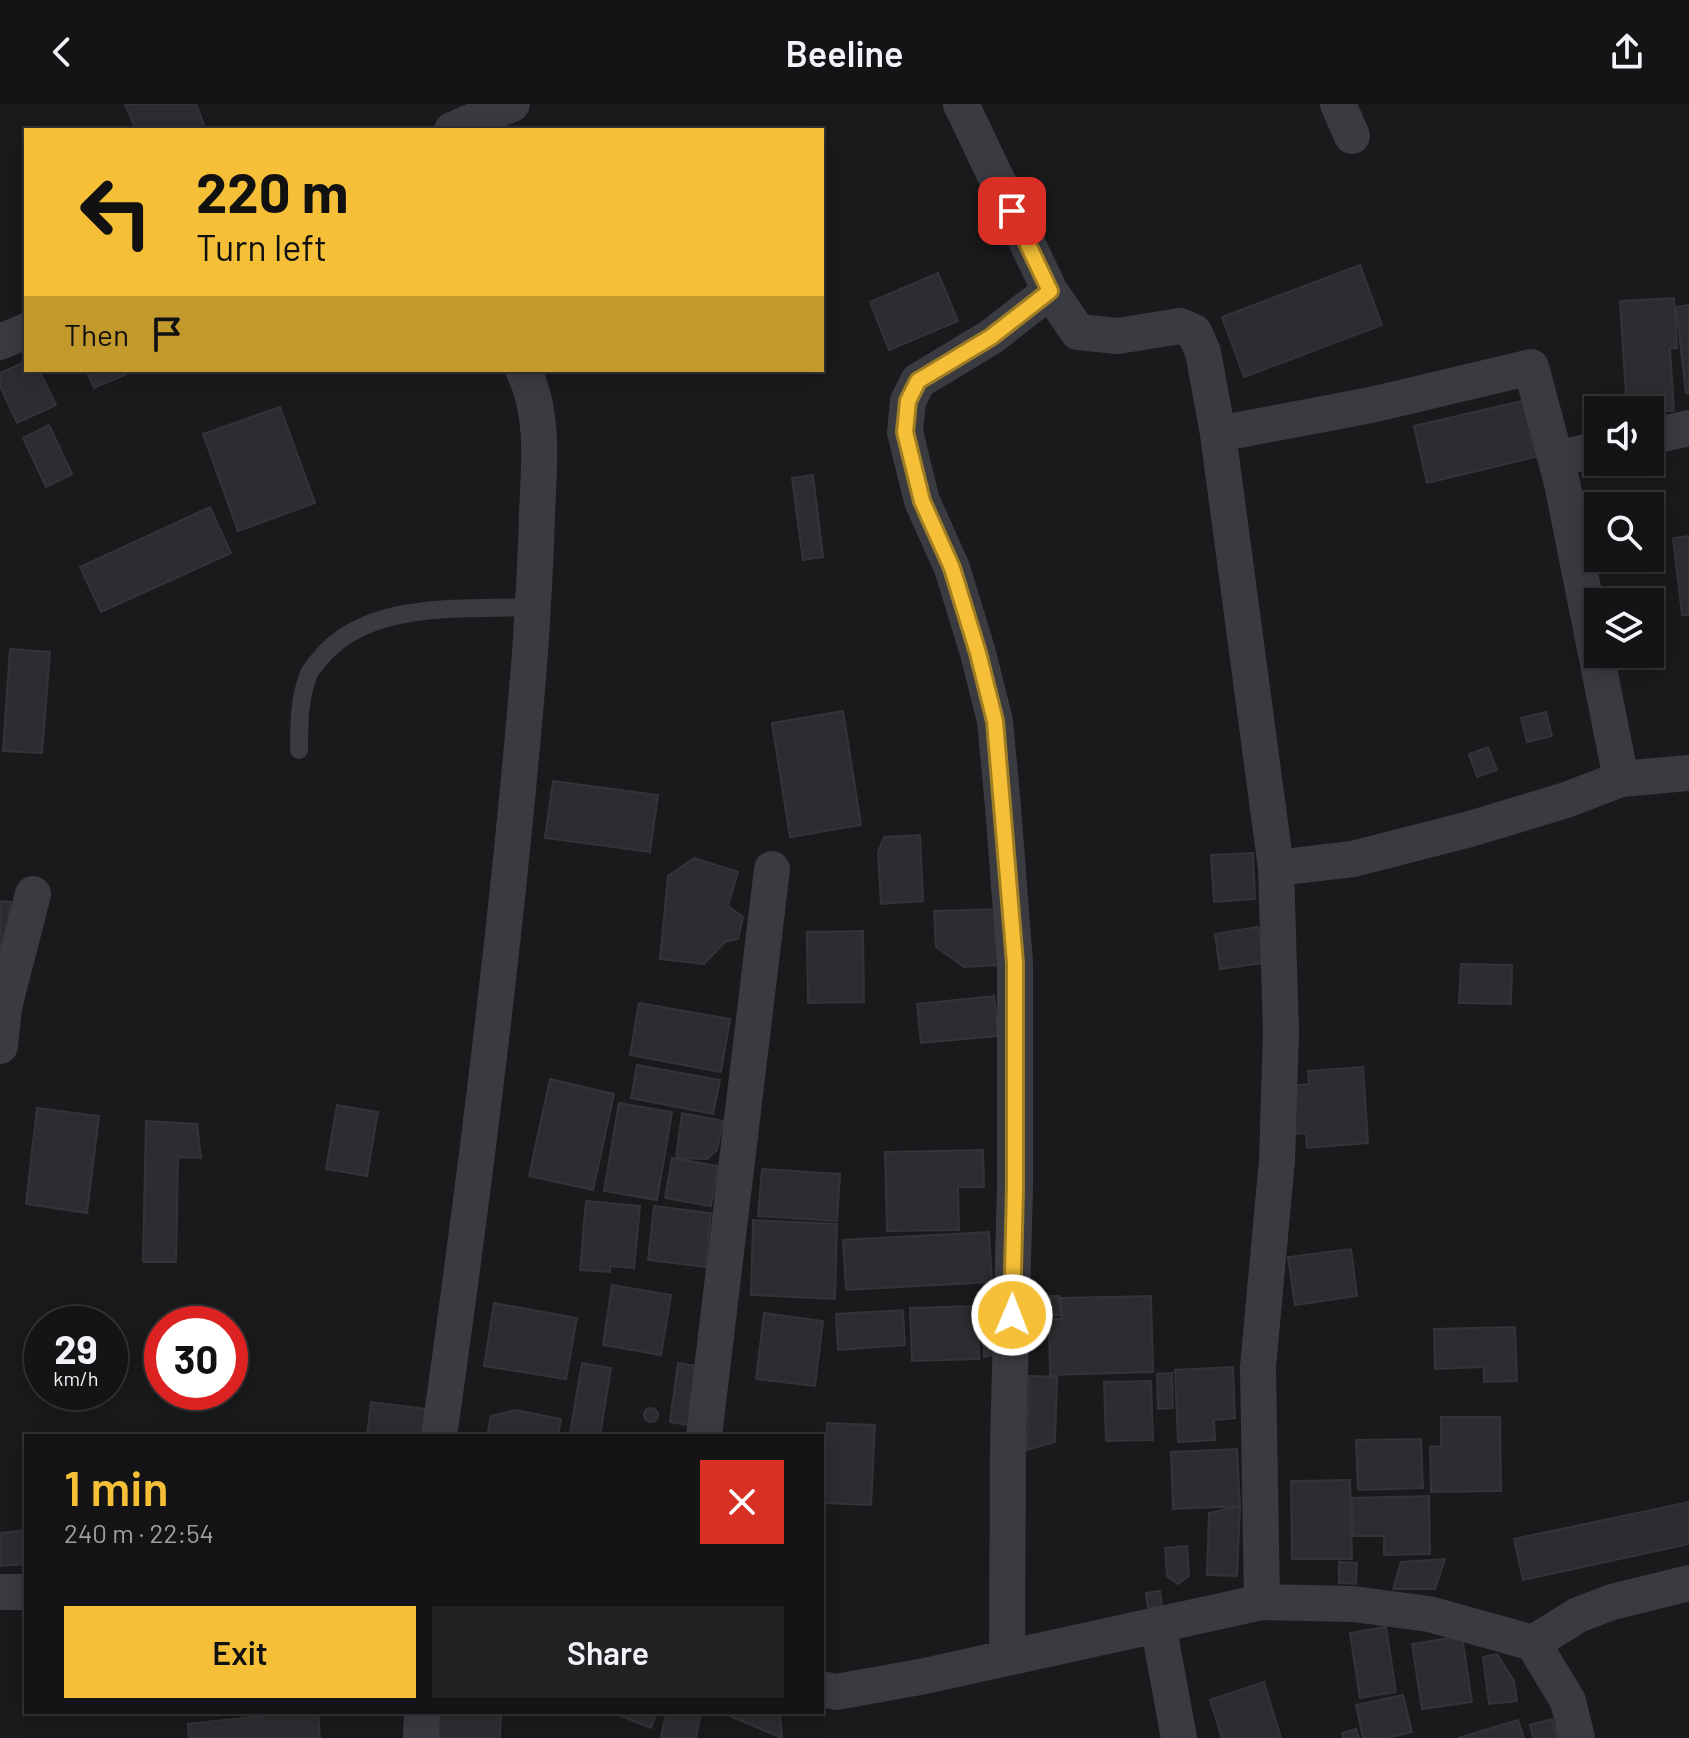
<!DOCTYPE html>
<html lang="en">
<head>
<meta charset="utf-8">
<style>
	:root { --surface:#141315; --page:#212022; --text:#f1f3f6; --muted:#9d9ea0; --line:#333234; --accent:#f5c038 }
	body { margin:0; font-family:Barlow,sans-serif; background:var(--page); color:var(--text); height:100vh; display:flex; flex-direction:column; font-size:30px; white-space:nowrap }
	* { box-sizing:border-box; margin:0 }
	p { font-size:26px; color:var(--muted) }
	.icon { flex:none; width:44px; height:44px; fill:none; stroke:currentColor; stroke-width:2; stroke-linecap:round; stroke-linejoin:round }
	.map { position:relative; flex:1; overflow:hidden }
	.panel { position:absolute; left:24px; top:1330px; width:800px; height:280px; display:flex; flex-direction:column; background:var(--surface); border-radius:0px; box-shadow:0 4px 20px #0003,0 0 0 2px var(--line) }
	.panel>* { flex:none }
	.guide { position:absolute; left:24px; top:24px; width:800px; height:244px; border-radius:0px; box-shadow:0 4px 20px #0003,0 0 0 2px var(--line); background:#f5c038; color:#111; overflow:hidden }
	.fabs { position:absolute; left:1584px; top:292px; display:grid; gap:16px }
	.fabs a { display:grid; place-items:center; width:80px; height:80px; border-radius:0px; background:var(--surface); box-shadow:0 4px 20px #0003,0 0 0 2px var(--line); font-size:40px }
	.speed { position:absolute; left:24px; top:1202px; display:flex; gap:16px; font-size:40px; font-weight:700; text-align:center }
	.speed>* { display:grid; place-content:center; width:104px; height:104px; border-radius:50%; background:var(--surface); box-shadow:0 4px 20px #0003,0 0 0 2px var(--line); line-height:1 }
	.speed small { font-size:20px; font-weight:400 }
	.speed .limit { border:12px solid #d22; background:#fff; color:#111 }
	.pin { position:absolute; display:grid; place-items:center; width:68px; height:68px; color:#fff; margin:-34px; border-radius:16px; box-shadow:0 4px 12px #0006 }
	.me { position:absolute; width:88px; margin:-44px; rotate:1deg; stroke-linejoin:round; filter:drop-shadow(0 0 6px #0008) }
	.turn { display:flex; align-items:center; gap:28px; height:168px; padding:0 40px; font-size:36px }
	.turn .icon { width:104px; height:104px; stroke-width:2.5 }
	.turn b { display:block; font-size:56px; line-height:68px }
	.then { display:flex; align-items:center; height:76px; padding:0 40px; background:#0003; gap:16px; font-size:30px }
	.round { display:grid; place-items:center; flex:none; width:84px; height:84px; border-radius:0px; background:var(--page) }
	.headline { display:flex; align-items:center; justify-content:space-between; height:136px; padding:0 40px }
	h1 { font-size:48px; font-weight:600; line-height:60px; color:var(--accent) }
	.button { display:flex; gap:16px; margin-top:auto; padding:16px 40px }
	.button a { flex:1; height:92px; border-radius:0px; background:var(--accent); color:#111; font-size:32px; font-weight:600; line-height:92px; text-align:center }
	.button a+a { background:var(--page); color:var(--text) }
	header { display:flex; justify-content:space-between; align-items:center; height:104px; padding:0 40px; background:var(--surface); font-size:36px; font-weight:600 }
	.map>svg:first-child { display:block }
	.building { fill:#2d2c30; stroke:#343338; stroke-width:2 }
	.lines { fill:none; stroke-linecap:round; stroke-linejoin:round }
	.service { stroke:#3a3b41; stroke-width:18 }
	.minor { stroke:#3a3b41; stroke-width:36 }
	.route-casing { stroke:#9f7d24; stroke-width:20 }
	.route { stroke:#f5c038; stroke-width:14 }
</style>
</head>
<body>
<header><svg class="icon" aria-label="back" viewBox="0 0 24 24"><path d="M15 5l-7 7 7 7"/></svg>Beeline<svg class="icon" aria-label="share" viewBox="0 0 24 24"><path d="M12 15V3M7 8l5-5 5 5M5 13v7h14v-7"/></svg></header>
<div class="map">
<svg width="1689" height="1634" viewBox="0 0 1689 1634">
	<rect width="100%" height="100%" fill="#1a191c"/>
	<path class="building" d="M125 0H196L206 26H136Z
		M1360 161 1382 221 1244 273 1222 213Z
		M938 169 958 217 889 246 870 198Z
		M1674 194 1677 244H1670L1674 307 1627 306 1620 197Z
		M1689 201V289H1686L1676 203Z
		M26 257V266H39L56 301 17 319 0 282V269Z
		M86 266H136L94 284Z
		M1530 295 1543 351 1427 379 1414 322Z
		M280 303 315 399 238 427 203 330Z
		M49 321 72 370 46 383 23 334Z
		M813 371 823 453 803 456 792 374Z
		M210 403 231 449 101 508 80 463Z
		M1689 432V511H1682L1673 434Z
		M10 545 50 548 42 649 3 647Z
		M843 607 861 721 790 733 772 619Z
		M1546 608 1552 632 1527 638 1521 614Z
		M1488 643 1497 666 1477 673 1469 650Z
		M553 677 658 691 650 748 545 734Z
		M920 731 923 797 881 800 878 748 884 733Z
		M1253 749 1255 795 1214 798 1211 751Z
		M694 754 738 768 728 802 743 813 738 835 725 838 704 860 660 855 668 772Z
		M0 797 11 798 0 870Z
		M999 805 1001 861 964 863 936 843 934 807Z
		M1258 823 1264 859 1220 865 1215 830Z
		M863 827 864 898 808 899 807 828Z
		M1461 860 1512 861 1511 900 1459 899Z
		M994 892 998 932 921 939 917 900Z
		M639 899 730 915 721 968 630 951Z
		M637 961 720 976 713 1010 631 994Z
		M1363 963 1368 1039 1307 1044 1306 1029 1296 1030 1293 982 1309 980 1308 967Z
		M550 975 614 990 593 1086 529 1072Z
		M619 999 672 1008 657 1096 604 1087Z
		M337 1001 378 1008 367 1072 326 1065Z
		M37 1004 99 1012 87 1109 26 1100Z
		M682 1009 723 1017 717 1046 707 1055 676 1054Z
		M146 1017 197 1020 201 1054 178 1053 176 1158H143Z
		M983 1046 984 1083H958L959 1126 887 1127 885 1048Z
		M672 1054 718 1062 711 1102 665 1094Z
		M762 1065 840 1070 837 1117 758 1112Z
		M586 1097 640 1102 634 1164 610 1162V1168L580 1166Z
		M654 1102 711 1109 705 1163 648 1156Z
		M753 1116 837 1120 835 1195 751 1191Z
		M989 1128 992 1178 846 1186 843 1136Z
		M1351 1145 1357 1192 1295 1201 1288 1153Z
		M612 1181 671 1191 661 1251 603 1241Z
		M1059 1192 1061 1211 1033 1213 1031 1193Z
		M1151 1192 1153 1268 1050 1271 1049 1215H1062L1061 1194Z
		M494 1199 577 1214 566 1275 484 1262Z
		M1001 1199V1249L984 1253V1200Z
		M978 1202 979 1255 912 1257 910 1204Z
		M903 1206 905 1241 838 1246 836 1210Z
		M764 1209 823 1217 815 1282 756 1275Z
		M1515 1223 1517 1277 1484 1278V1263L1435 1265 1434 1225Z
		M582 1259 611 1264 600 1332 570 1329Z
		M678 1259 697 1262 688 1321 670 1318Z
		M1233 1263 1235 1314 1214 1316 1215 1336 1178 1338 1175 1266Z
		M1172 1269 1173 1304 1158 1305 1157 1270Z
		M1029 1272 1057 1273 1055 1338 1027 1346Z
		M1151 1277 1153 1336 1106 1337 1104 1278Z
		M371 1298 427 1305 424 1332H367Z
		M644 1311a7 7 0 1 1 14 0a7 7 0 1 1-14 0Z
		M515 1306 561 1315 558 1332H487L491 1312Z
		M1441 1313H1500L1501 1387 1431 1388 1430 1343 1441 1342Z
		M827 1319 875 1321 871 1401 823 1399Z
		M1421 1335 1423 1384 1358 1386 1356 1336Z
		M1237 1345 1240 1402 1173 1405 1171 1348Z
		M1350 1376 1352 1455H1292L1291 1377Z
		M1429 1392 1430 1450 1384 1451V1432H1353L1352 1394Z
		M1689 1398V1440L1523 1476 1514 1435Z
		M1240 1402 1237 1472 1207 1471 1209 1409Z
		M26 1426V1460L0 1462V1429Z
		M1187 1442 1189 1472 1178 1480 1167 1472 1165 1444Z
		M1445 1455 1435 1485H1393L1401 1458Z
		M1339 1458 1357 1459 1356 1480 1339 1479Z
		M1160 1487 1162 1502 1148 1504 1146 1489Z
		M1386 1523 1396 1588 1360 1594 1350 1529Z
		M1462 1532 1472 1598 1422 1605 1412 1540Z
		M1497 1550 1514 1577 1517 1597 1489 1600 1483 1553Z
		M1264 1578 1281 1634H1222L1210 1596Z
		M1403 1591 1412 1628 1387 1634H1363L1356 1601Z
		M298 1608H318L320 1634H189L188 1620Z
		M430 1608H501L500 1634H430Z
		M611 1608H657L651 1624Z
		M666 1608 700 1612 696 1634H661Z
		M720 1608H780L782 1634Z
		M1552 1615 1558 1634H1533L1530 1621Z
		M1518 1616 1524 1634H1458Z
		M1356 1625 1359 1634H1343L1342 1629Z"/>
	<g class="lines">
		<path class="service" d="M299 646C299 621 299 596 308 572 310 566 314 562 318 557 366 495 463 506 533 503"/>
		<path class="minor" d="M961 0 1050 187 1078 228 1118 232 1180 222 1194 228 1203 248 1218 330
			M1338 0 1352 32
			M452 26 512 0
			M0 238 26 227
			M1650 333 1689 324
			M1556 355 1598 345
			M1276 764 1353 755 1470 725 1566 696 1621 675 1689 669
			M0 942 4 903 33 790
			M439 1332C476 1072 509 811 530 549 533 502 536 456 537 409 539 364 545 308 523 266
			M704 1332 772 765
			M0 1488H26
			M1262 1498 1258 1263 1277 1056 1281 928 1276 764 1218 330 1371 301 1531 263 1562 379 1621 675
			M1158 1520 1179 1634
			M1533 1539 1578 1511 1612 1498 1689 1479
			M1007 1552 1008 1339 1015 1084V859L1003 703 995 617 978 549 952 464 922 397 905 328 908 297 918 277 991 233 1050 187
			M822 1585 836 1588 920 1573 1262 1498 1353 1500 1429 1510 1533 1539 1568 1597 1577 1634
			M421 1634 422 1608"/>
	</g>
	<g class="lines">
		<g class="route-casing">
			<path id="route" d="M1012 107 1050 187 991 233 918 277 908 297 905 328 922 397 952 464 978 549 995 617 1015 859V1084L1012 1211"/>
		</g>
		<use href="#route" class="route"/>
	</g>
</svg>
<div class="fabs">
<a><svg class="icon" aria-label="sound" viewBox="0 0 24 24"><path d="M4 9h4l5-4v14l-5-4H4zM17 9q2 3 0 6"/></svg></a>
<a><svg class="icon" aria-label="search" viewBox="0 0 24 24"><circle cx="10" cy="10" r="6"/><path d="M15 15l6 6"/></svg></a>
<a><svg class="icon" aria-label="layers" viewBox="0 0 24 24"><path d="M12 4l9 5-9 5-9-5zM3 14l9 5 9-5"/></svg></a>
</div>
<div class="speed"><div>29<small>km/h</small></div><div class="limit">30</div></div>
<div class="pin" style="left:1012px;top:107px;background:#d93025"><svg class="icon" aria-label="arrive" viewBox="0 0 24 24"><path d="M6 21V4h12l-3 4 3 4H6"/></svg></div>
<svg class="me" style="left:1012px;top:1211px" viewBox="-20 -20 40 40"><circle r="17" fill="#f5c038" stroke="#fff" stroke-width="3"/><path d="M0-11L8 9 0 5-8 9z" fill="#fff"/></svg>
<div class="guide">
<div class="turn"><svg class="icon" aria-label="left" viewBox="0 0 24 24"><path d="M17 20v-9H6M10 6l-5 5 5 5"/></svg><div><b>220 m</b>Turn left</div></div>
<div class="then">Then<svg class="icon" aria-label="arrive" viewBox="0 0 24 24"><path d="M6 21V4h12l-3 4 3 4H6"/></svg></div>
</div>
<section class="panel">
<div class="headline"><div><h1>1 min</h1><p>240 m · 22:54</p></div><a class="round" style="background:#d93025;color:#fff"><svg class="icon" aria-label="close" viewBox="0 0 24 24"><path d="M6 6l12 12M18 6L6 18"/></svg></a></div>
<div class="button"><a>Exit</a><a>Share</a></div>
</section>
</div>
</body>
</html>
